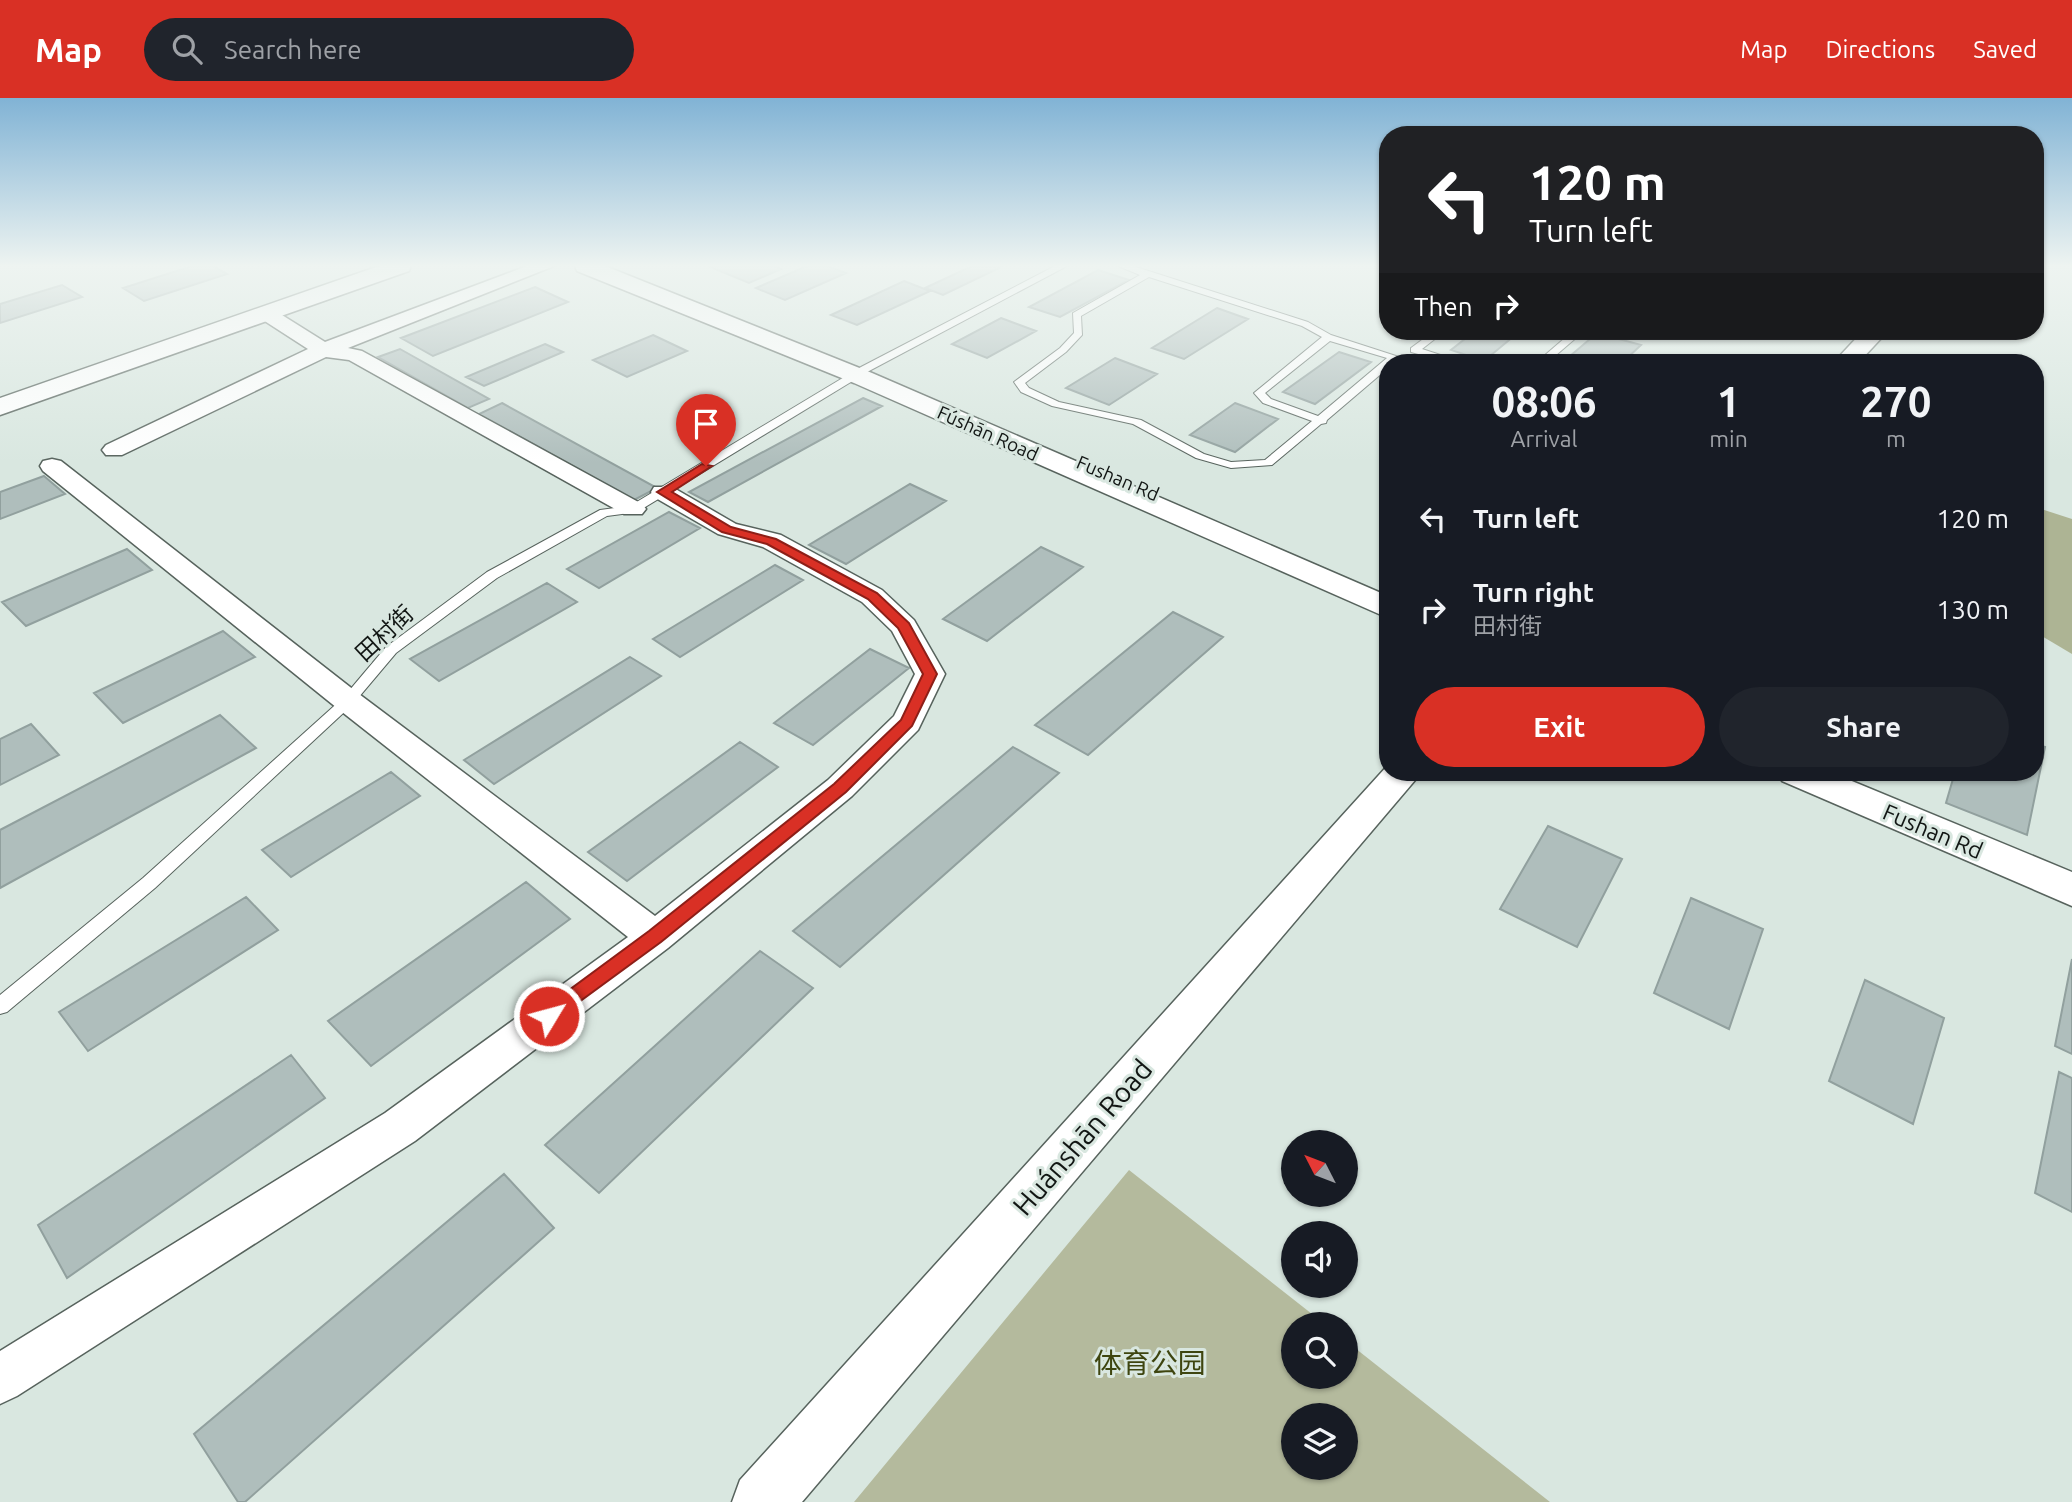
<!DOCTYPE html>
<html lang="en">
<head>
<meta charset="utf-8">
<style>
	:root { --surface:#171b24; --page:#20242c; --text:#f1f3f6; --muted:#9ea1a6; --accent:#d93025 }
	body { margin:0; font-family:Ubuntu,"Noto Sans SC",sans-serif; background:var(--page); color:var(--text); height:100vh; display:flex; flex-direction:column; font-size:26px; white-space:nowrap }
	* { box-sizing:border-box; margin:0 }
	p { font-size:23px; color:var(--muted) }
	.icon { flex:none; width:38px; height:38px; fill:none; stroke:currentColor; stroke-width:2; stroke-linecap:round; stroke-linejoin:round }
	.map { position:relative; flex:1; overflow:hidden }
	.sheet { position:absolute; left:1379px; top:256px; width:665px; height:427px; display:flex; flex-direction:column; background:var(--surface); border-radius:28px; box-shadow:0 2px 5px #0004 }
	.sheet>* { flex:none }
	.guide { position:absolute; left:1379px; top:28px; width:665px; height:214px; border-radius:28px; box-shadow:0 2px 5px #0004; background:#202124; color:#fff; overflow:hidden }
	.needle { width:46px; rotate:312deg }
	.tools { position:absolute; left:1281px; top:1032px; display:grid; gap:14px }
	.tools a { display:grid; place-items:center; width:77px; height:77px; border-radius:50%; background:var(--surface); box-shadow:0 2px 5px #0004; font-size:35px }
	.pin { position:absolute; display:grid; place-items:center; width:60px; height:60px; color:#fff; margin:-72px -30px; border-radius:50% 50% 50% 0; rotate:-45deg; box-shadow:0 0 7px #0007 }
	.pin .icon { rotate:45deg }
	.me { position:absolute; width:77px; margin:-38px; rotate:53deg; stroke-linejoin:round; filter:drop-shadow(0 0 5px #0008) }
	.turn { display:flex; align-items:center; gap:24px; height:147px; padding:0 35px; font-size:32px }
	.turn .icon { width:91px; height:91px; stroke-width:2.5 }
	.turn b { display:block; font-size:49px; line-height:60px }
	.then { display:flex; align-items:center; height:66px; padding:0 35px; background:#0003; gap:14px; font-size:26px }
	.eta { display:flex; justify-content:space-evenly; align-items:center; height:119px; text-align:center }
	.eta b { font-size:42px; font-weight:600; line-height:49px }
	.action { display:flex; gap:14px; margin-top:auto; padding:14px 35px }
	.action a { flex:1; height:80px; border-radius:42px; background:var(--accent); color:#fff; font-size:28px; font-weight:600; line-height:80px; text-align:center }
	.action a+a { background:var(--page); color:var(--text) }
	ul { padding:0; list-style:none }
	li { display:flex; align-items:center; gap:21px; height:91px; padding:0 35px }
	li div { flex:1 }
	li b { display:block; font-size:26px }
	li em { font-style:normal }
	header { display:flex; align-items:center; gap:42px; box-sizing:border-box; height:98px; padding:0 35px; background:var(--accent); color:#fff }
	header strong { font-size:33px }
	nav { display:flex; gap:38px; margin-inline-start:auto; font-size:24px }
	.search { width:490px; height:63px; background:var(--page); display:flex; align-items:center; gap:18px; box-sizing:border-box; padding:0 24px; border-radius:38px; color:var(--muted); font-size:26px }
	.map>svg:first-child { display:block }
	.green { fill:#b4ba9d; fill-rule:evenodd }
	.forest { fill:#adb494 }
	.building { fill:#afbebc; stroke:#91a09e; stroke-width:2 }
	.lines { fill:none; stroke-linecap:round; stroke-linejoin:round }
	.service-casing { stroke:#57635d; stroke-width:2 }
	.minor-casing { stroke:#57635d; stroke-width:3 }
	.secondary-casing { stroke:#57635d; stroke-width:3 }
	.primary-casing { stroke:#57635d; stroke-width:3 }
	.service { fill:#fff; fill-rule:evenodd }
	.minor { fill:#fff; fill-rule:evenodd }
	.secondary { fill:#fff; fill-rule:evenodd }
	.primary { fill:#fff; fill-rule:evenodd }
	.route { fill:#d93025; stroke:#8d1f18; stroke-width:2 }
	.labels { text-anchor:middle; dominant-baseline:central; stroke-width:6; stroke-linejoin:round; paint-order:stroke }
	.far-street-label { font-size:19px; fill:#121614; stroke:#d9e7e0 }
	.street-label { font-size:23px; fill:#121614; stroke:#d9e7e0 }
	.near-street-label { font-size:28px; fill:#121614; stroke:#d9e7e0 }
	.near-park-label { font-size:28px; fill:#3e450f; stroke:#d9e7e0 }
</style>
</head>
<body>
<header>
<strong>Map</strong>
<div class="search"><svg class="icon" aria-label="search" viewBox="0 0 24 24"><circle cx="10" cy="10" r="6"/><path d="M15 15l6 6"/></svg>Search here</div>
<nav><a>Map</a><a>Directions</a><a>Saved</a></nav>
</header>
<div class="map">
<svg width="2072" height="1404" viewBox="0 0 2072 1404">
	<rect width="100%" height="100%" fill="#d9e7e0"/>
	<path class="green" d="M1129 1072 1326 1227H1293V1279H1346V1243L1550 1404H854ZM1293 1318H1346V1370H1293Z"/>
	<path class="forest" d="M2035 409 2072 421V556L2035 534Z"/>
	<path class="building" d="M192 168H213L227 176 144 203 123 190Z
		M708 168H774L781 171 749 185Z
		M807 168H828L846 175 785 202 756 190Z
		M972 168 1001 169 943 197 925 190Z
		M1098 172 1129 182 1060 219 1029 209Z
		M904 183 930 193 857 227 831 217Z
		M62 187 82 199 0 225V206Z
		M535 189 568 204 433 258 401 240Z
		M1217 210 1248 221 1184 261 1152 250Z
		M1001 220 1036 233 987 260 952 246Z
		M1475 233H1520L1484 263 1451 252Z
		M1597 235 1641 247 1623 264H1563Z
		M653 237 687 253 627 279 593 262Z
		M545 246 563 254 484 288 466 279Z
		M400 251 489 301 468 310 378 259Z
		M1339 254 1371 264 1315 306 1283 294Z
		M1115 260 1157 276 1109 307 1066 290Z
		M863 300 882 308 708 404 689 394Z
		M502 305 657 390 634 402 479 316Z
		M1235 305 1278 321 1235 354 1190 337Z
		M44 378 65 396 0 421V394Z
		M910 386 946 403 846 466 809 447Z
		M669 414 700 430 599 490 567 471Z
		M1041 449 1083 469 987 543 943 521Z
		M127 451 152 472 26 528 2 504Z
		M775 467 803 482 680 559 653 541Z
		M547 485 577 504 439 583 410 561Z
		M1173 514 1223 539 1088 657 1035 627Z
		M223 533 255 559 123 625 94 595Z
		M870 551 909 570 813 647 774 625Z
		M630 559 661 578 494 686 464 662Z
		M220 617 256 650 0 790V732Z
		M31 626 59 657 0 687V641Z
		M740 644 778 669 627 783 588 754Z
		M2035 646 2045 649 2027 737 1946 705 1955 674H2035Z
		M1013 649 1059 675 840 869 793 833Z
		M391 674 420 698 291 779 262 752Z
		M1548 728 1622 761 1577 849 1500 811Z
		M526 784 570 821 371 968 328 923Z
		M246 799 278 832 88 953 59 914Z
		M1691 800 1763 831 1729 931 1654 895Z
		M760 853 813 890 599 1095 545 1047Z
		M2072 861V956L2055 948Z
		M1865 882 1944 920 1913 1026 1829 983Z
		M291 957 325 1000 67 1180 38 1127Z
		M2059 974 2072 980V1114L2035 1095Z
		M504 1076 554 1130 245 1404H238L194 1336Z"/>
	<g class="lines">
		<g class="service-casing">
			<path id="service" d="M1055 168H1067L869 273 637 414 607 418 497 480 396 555 353 606 155 790 7 914 0 916V897L143 780 343 600 386 549 487 474 600 412 630 408 861 269Z
				M1118 168H1133L1308 224 1331 237 1399 259 1394 264H1388V270L1327 322 1326 325 1321 326 1272 367 1231 370 1196 360 1133 326 1052 308 1021 294 1014 284 1060 250 1074 235 1073 215 1140 177ZM1149 179 1302 228 1322 239 1254 295 1263 305 1312 323 1265 362 1231 364 1204 356 1141 322 1059 304 1029 290 1025 285 1066 254 1082 237 1081 218ZM1330 243 1387 260 1318 318 1271 301 1265 295Z
				M1434 233H1445L1422 251 1462 264H1447L1411 254V250Z
				M1573 233H1584L1548 264H1537Z"/>
		</g>
		<g class="minor-casing">
			<path id="minor" d="M527 168H554L348 250 362 253 642 406 646 411 642 416H624L349 262 326 259 122 357H106L102 352 106 347 308 251 260 220 257 216 260 212H274L325 244Z
				M52 361 61 363 359 596 655 818 828 682 894 618 915 576 892 533 862 504 763 449 718 436 654 399 651 394 654 389H672L736 426 781 437 882 492 914 522 945 576 918 632 852 698 668 850 415 1043 17 1298 0 1306V1253L385 1015 628 839 337 610 43 373 40 368 43 363Z"/>
		</g>
		<g class="secondary-casing">
			<path id="secondary" d="M1863 233H1888L1859 264H1834Z
				M1388 667V674H1422L802 1404H732L740 1382Z"/>
		</g>
		<g class="primary-casing">
			<path id="primary" d="M379 168H411L409 173 0 317V300Z
				M575 168H605L872 275 1388 498V520L854 285 577 173Z
				M1776 674H1830L2072 774V808L1782 683Z"/>
		</g>
		<use href="#service" class="service"/>
		<use href="#minor" class="minor"/>
		<use href="#secondary" class="secondary"/>
		<use href="#primary" class="primary"/>
	</g>
	<linearGradient id="sky" x2="0" y2="1"><stop stop-color="#81b3d5"/><stop offset="0.46" stop-color="#eef4f1"/><stop offset="1" stop-color="#eef4f1" stop-opacity="0"/></linearGradient>
	<rect width="2072" height="365" fill="url(#sky)"/>
	<path class="route" d="M702 366 712 368 672 394 731 429 776 441 877 495 909 525 937 576 912 628 846 694 661 844 549 926 542 924 539 918 542 912 649 833 834 686 901 622 923 576 898 530 868 501 767 446 722 434 657 394Z"/>
	<g class="labels">
		<g class="far-street-label">
			<text transform="translate(988 335) rotate(24)">Fúshān Road</text>
			<text transform="translate(1118 380) rotate(23)">Fushan Rd</text>
		</g>
		<g class="street-label">
			<text transform="translate(384 535) rotate(-43)">田村街</text>
			<text transform="translate(1933 733) rotate(23)">Fushan Rd</text>
		</g>
		<g class="near-street-label">
			<text transform="translate(1082 1039) rotate(-49)">Huánshān Road</text>
		</g>
		<g class="near-park-label">
			<text x="1150" y="1264">体育公园</text>
		</g>
	</g>
</svg>
<div class="tools">
<a><svg class="needle" viewBox="-14 -14 28 28"><path d="M0-13l5 13h-10z" fill="#e53935"/><path d="M0 13l5-13h-10z" fill="#9ea1a6"/></svg></a>
<a><svg class="icon" aria-label="sound" viewBox="0 0 24 24"><path d="M4 9h4l5-4v14l-5-4H4zM17 9q2 3 0 6"/></svg></a>
<a><svg class="icon" aria-label="search" viewBox="0 0 24 24"><circle cx="10" cy="10" r="6"/><path d="M15 15l6 6"/></svg></a>
<a><svg class="icon" aria-label="layers" viewBox="0 0 24 24"><path d="M12 4l9 5-9 5-9-5zM3 14l9 5 9-5"/></svg></a>
</div>
<div class="pin" style="left:706px;top:368px;background:#d93025"><svg class="icon" aria-label="arrive" viewBox="0 0 24 24"><path d="M6 21V4h12l-3 4 3 4H6"/></svg></div>
<svg class="me" style="left:549px;top:918px" viewBox="-20 -20 40 40"><circle r="17" fill="#d93025" stroke="#fff" stroke-width="3"/><path d="M0-11L8 9 0 5-8 9z" fill="#fff"/></svg>
<div class="guide">
<div class="turn"><svg class="icon" aria-label="left" viewBox="0 0 24 24"><path d="M17 20v-9H6M10 6l-5 5 5 5"/></svg><div><b>120 m</b>Turn left</div></div>
<div class="then">Then<svg class="icon" aria-label="right" viewBox="0 0 24 24"><path d="M7 20v-9h11M14 6l5 5-5 5"/></svg></div>
</div>
<section class="sheet">
<div class="eta">
<div><b>08:06</b><p>Arrival</p></div>
<div><b>1</b><p>min</p></div>
<div><b>270</b><p>m</p></div>
</div>
<ul>
<li><svg class="icon" aria-label="left" viewBox="0 0 24 24"><path d="M17 20v-9H6M10 6l-5 5 5 5"/></svg><div><b>Turn left</b></div><em>120 m</em></li>
<li><svg class="icon" aria-label="right" viewBox="0 0 24 24"><path d="M7 20v-9h11M14 6l5 5-5 5"/></svg><div><b>Turn right</b><p>田村街</p></div><em>130 m</em></li>
</ul>
<div class="action"><a>Exit</a><a>Share</a></div>
</section>
</div>
</body>
</html>
